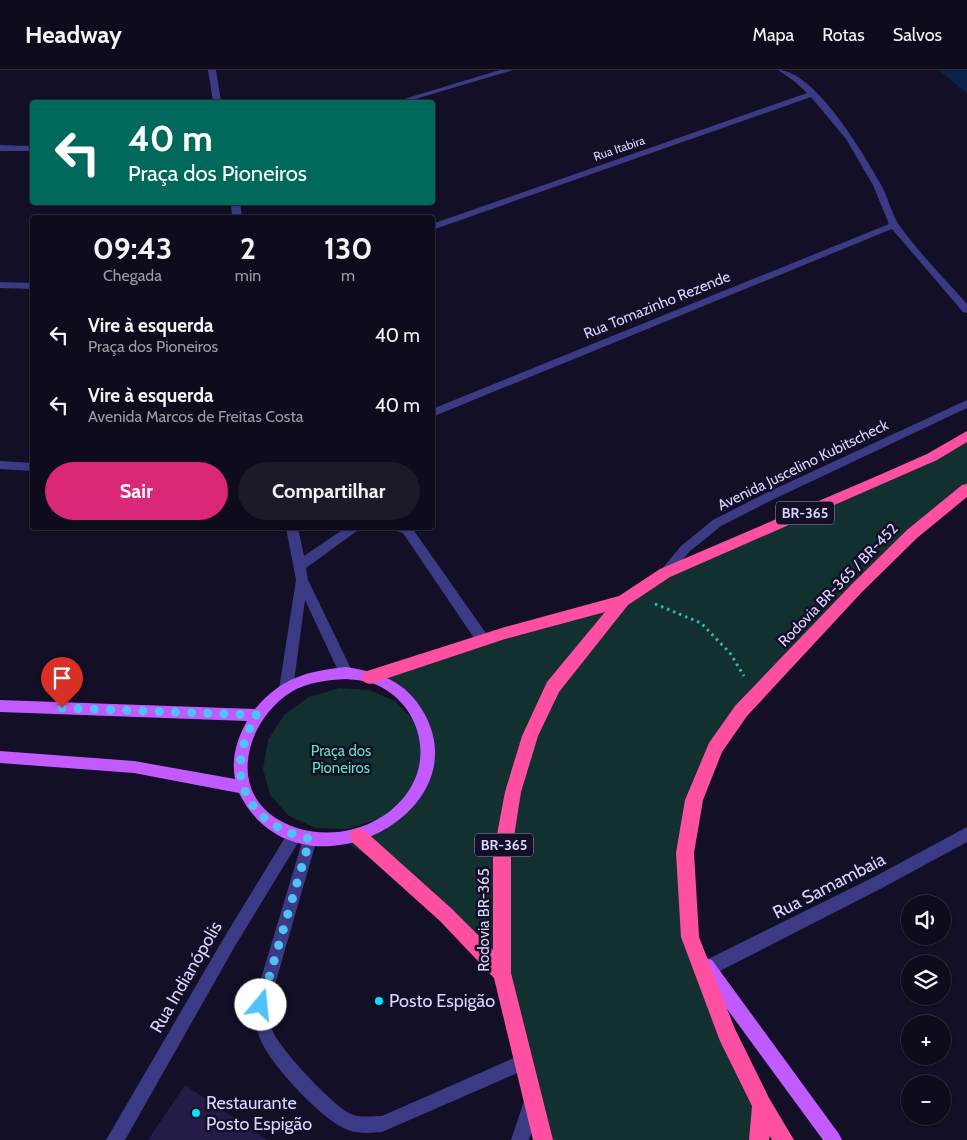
<!DOCTYPE html>
<html lang="pt">
<head>
<meta charset="utf-8">
<style>
	:root { --surface:#0e0b1c; --page:#1c1929; --text:#f1f3f6; --muted:#9b9ba3; --line:#2e2b3b; --accent:#db2777 }
	body { margin:0; font-family:Cabin,sans-serif; background:var(--page); color:var(--text); height:100vh; display:flex; flex-direction:column; font-size:19px; white-space:nowrap }
	* { box-sizing:border-box; margin:0 }
	p { font-size:16px; color:var(--muted) }
	.icon { flex:none; width:28px; height:28px; fill:none; stroke:currentColor; stroke-width:2; stroke-linecap:round; stroke-linejoin:round }
	.map { position:relative; flex:1; overflow:hidden }
	.side { position:absolute; left:30px; top:145px; width:405px; height:315px; display:flex; flex-direction:column; background:var(--surface); border-radius:5px; box-shadow:0 1px 4px #0004,0 0 0 1px var(--line) }
	.side>* { flex:none }
	.hud { position:absolute; left:30px; top:30px; width:405px; height:105px; border-radius:5px; box-shadow:0 1px 4px #0004,0 0 0 1px var(--line); background:#00695c; color:#fff; overflow:hidden }
	.tools { position:absolute; left:901px; top:825px; display:grid; gap:10px }
	.tools a { display:grid; place-items:center; width:50px; height:50px; border-radius:50%; background:var(--surface); box-shadow:0 1px 4px #0004,0 0 0 1px var(--line); font-size:25px }
	.pin { position:absolute; display:grid; place-items:center; width:42px; height:42px; color:#fff; margin:-51px -21px; border-radius:50% 50% 50% 0; rotate:-45deg; box-shadow:0 0 5px #0007 }
	.pin .icon { rotate:45deg }
	.me { position:absolute; width:55px; margin:-28px; rotate:17deg; stroke-linejoin:round; filter:drop-shadow(0 0 4px #0008) }
	.turn { display:flex; align-items:center; gap:18px; height:105px; padding:0 15px; font-size:22px }
	.turn .icon { width:65px; height:65px; stroke-width:2.5 }
	.turn b { display:block; font-size:35px; line-height:42px }
	.eta { display:flex; justify-content:space-evenly; align-items:center; height:85px; text-align:center }
	.eta b { font-size:30px; font-weight:700; line-height:35px }
	.action { display:flex; gap:10px; margin-top:auto; padding:10px 15px }
	.action a { flex:1; height:58px; border-radius:30px; background:var(--accent); color:#fff; font-size:20px; font-weight:700; line-height:58px; text-align:center }
	.action a+a { background:var(--page); color:var(--text) }
	ul { padding:0; list-style:none }
	li { display:flex; align-items:center; gap:15px; height:70px; padding:0 15px }
	li div { flex:1 }
	li b { display:block; font-size:19px }
	li em { font-style:normal }
	header { display:flex; align-items:center; gap:30px; box-sizing:border-box; height:70px; padding:0 25px; background:var(--surface); border-bottom:1px solid var(--line) }
	header strong { font-size:24px }
	nav { display:flex; gap:28px; margin-inline-start:auto; font-size:18px }
	.map>svg:first-child { display:block }
	.green { fill:#12302f }
	.water { fill:#0c2248 }
	.building { fill:#241b47 }
	.lines { fill:none; stroke-linecap:round; stroke-linejoin:round }
	.path { stroke:#2fb8b0; stroke-width:3; stroke-dasharray:2.5 4; stroke-linecap:butt }
	.minor { fill:#3d3a85; fill-rule:evenodd }
	.major { fill:#c25bff; fill-rule:evenodd }
	.highway { fill:#ff4fa3; fill-rule:evenodd }
	.route { stroke:#4fc3f7; stroke-width:9; stroke-dasharray:0 16.2 }
	.poi-dot { fill:#00e5ff; stroke:#130f26; stroke-width:2 }
	.labels { text-anchor:middle; dominant-baseline:central; stroke-width:5; stroke-linejoin:round; paint-order:stroke }
	.far-street-label { font-size:12px; fill:#d9d4ff; stroke:#130f26 }
	.shield { fill:#130f26; stroke:#9e99be; stroke-width:1 }
	.shield-label { font-size:14px; font-weight:bold; fill:#d9d4ff }
	.street-label { font-size:15px; fill:#d9d4ff; stroke:#130f26 }
	.park-label { font-size:15px; fill:#5fe0c0; stroke:#130f26 }
	.near-street-label { font-size:18px; fill:#d9d4ff; stroke:#130f26 }
	.near-poi-label { font-size:18px; fill:#d9d4ff; stroke:#130f26; text-anchor:start }
</style>
</head>
<body>
<header>
<strong>Headway</strong>
<nav><a>Mapa</a><a>Rotas</a><a>Salvos</a></nav>
</header>
<div class="map">
<svg width="967" height="1070" viewBox="0 0 967 1070">
	<rect width="100%" height="100%" fill="#130f26"/>
	<path class="green" d="M967 366V419L912 464 741 641 694 730 690 867 762 1035 759 1070H543L502 903 414 815 342 770 381 756 425 703 418 643 370 607 623 531 641 518 882 410Z
		M339 618 369 620 395 631 414 651 423 676 419 704 404 730 379 749 348 759 316 758 289 746 270 725 263 699 268 670 284 645 309 627Z"/>
	<path class="water" d="M939 0H967V24Z"/>
	<path class="building" d="M185 1015 267 1070H148Z"/>
	<g class="lines">
		<path class="path" d="M655 534 701 553 730 583 744 606"/>
		<path class="minor" d="M208 0H216L221 32H213Z
			M500 0H513L405 32H394Z
			M778 0C814 0 864 84 880 113 888 126 891 143 899 155 918 182 945 209 967 234V243L963 242 892 159 432 347V339L889 154 873 115 846 69 811 27 432 160V154L807 23 794 11Z
			M0 75 32 76V81H0Z
			M231 132H240L242 148H232Z
			M0 212 32 213V219L0 218Z
			M967 330V338L774 429 721 456 689 482 669 506H661L659 503 661 500 681 476 713 450 766 423Z
			M0 391 32 393V401L0 399Z
			M286 458H298L304 486 345 458H359L357 461 306 498 308 510 353 603 351 607 346 609 341 607 305 530 293 619 291 623 286 625 281 623 279 619 296 510Z
			M395 458H412L488 566 489 570 488 574 483 575 478 574 403 463 397 461Z
			M967 757V772L884 817 714 904 708 906 702 904 700 898 702 892 874 807Z
			M294 759 299 761 301 766 299 771 235 876 125 1070H106L225 866 289 761Z
			M310 762 315 764 317 769 269 935C270 944 270 954 273 962 281 980 333 1036 351 1044 360 1048 372 1046 382 1046L523 984 529 986 531 992 529 998 382 1062C370 1063 359 1064 348 1060 323 1051 273 997 262 973 256 960 254 948 253 935L303 769 305 764Z
			M532 1023 538 1025 540 1031 529 1070H511L526 1025Z"/>
		<path class="major" d="M346 597C380 602 407 612 424 643 482 746 296 838 239 723L134 703 0 693V681L134 691 235 709C231 688 237 669 247 651L0 642V630L255 639C281 608 307 601 346 597ZM346 609C357 610 369 611 379 616 413 632 430 674 415 709 393 759 325 777 279 750 226 719 247 650 291 622 308 612 327 610 346 609Z
			M706 888 712 890 839 1064 842 1070H823L700 902 698 896 700 890Z"/>
		<path class="highway" d="M967 361V372L937 390 670 507 628 535 559 622 538 666 521 722 511 786V903L553 1070H533L494 908 440 851 352 772 349 766 352 760 358 758 364 760 452 839 493 880V786L505 722 522 666 547 612 605 542 505 569 370 614 364 612 362 607 364 602 505 557 619 526 660 499 877 406 927 384Z
			M967 414V427L917 468 862 522 747 646 722 682 703 730 694 783 699 867 735 959 769 1028 794 1070H772L770 1066 769 1070H749L752 1036 720 971 681 867 676 783 685 730 709 673 735 636 852 514 907 460 962 415Z"/>
	</g>
	<g class="lines">
		<path class="route" d="M62 638 257 645C222 702 244 754 310 769L261 935"/>
	</g>
	<g class="poi-dot">
		<circle cx="379" cy="931" r="5"/>
		<circle cx="196" cy="1043" r="5"/>
	</g>
	<g class="labels">
		<g class="far-street-label">
			<text transform="translate(619 78) rotate(-19)">Rua Itabira</text>
		</g>
		<g class="shield">
			<rect x="776" y="431.5" width="58" height="23" rx="4"/>
			<rect x="475" y="763.5" width="58" height="23" rx="4"/>
		</g>
		<g class="shield-label">
			<text x="805" y="443">BR-365</text>
			<text x="504" y="775">BR-365</text>
		</g>
		<g class="street-label">
			<text transform="translate(657 235) rotate(-22)">Rua Tomazinho Rezende</text>
			<text transform="translate(803 395) rotate(-26)">Avenida Juscelino Kubitscheck</text>
			<text transform="translate(838 515) rotate(-46)">Rodovia BR-365 / BR-452</text>
			<text transform="translate(484 850) rotate(-90)">Rodovia BR-365</text>
		</g>
		<g class="park-label">
			<text x="341" y="681">Praça dos<tspan x="341" dy="17">Pioneiros</tspan></text>
		</g>
		<g class="near-street-label">
			<text transform="translate(829 816) rotate(-27)">Rua Samambaia</text>
			<text transform="translate(186 907) rotate(-60)">Rua Indianópolis</text>
		</g>
		<g class="near-poi-label">
			<text x="389" y="931">Posto Espigão</text>
			<text x="206" y="1033">Restaurante<tspan x="206" dy="21">Posto Espigão</tspan></text>
		</g>
	</g>
</svg>
<div class="tools">
<a><svg class="icon" aria-label="sound" viewBox="0 0 24 24"><path d="M4 9h4l5-4v14l-5-4H4zM17 9q2 3 0 6"/></svg></a>
<a><svg class="icon" aria-label="layers" viewBox="0 0 24 24"><path d="M12 4l9 5-9 5-9-5zM3 14l9 5 9-5"/></svg></a>
<a>+</a>
<a>−</a>
</div>
<div class="pin" style="left:62px;top:638px;background:#d93025"><svg class="icon" aria-label="arrive" viewBox="0 0 24 24"><path d="M6 21V4h12l-3 4 3 4H6"/></svg></div>
<svg class="me" style="left:261px;top:935px" viewBox="-20 -20 40 40"><circle r="19" fill="#fff"/><path d="M0-13L10 11 0 6-10 11z" fill="#4fc3f7"/></svg>
<div class="hud">
<div class="turn"><svg class="icon" aria-label="left" viewBox="0 0 24 24"><path d="M17 20v-9H6M10 6l-5 5 5 5"/></svg><div><b>40 m</b>Praça dos Pioneiros</div></div>
</div>
<section class="side">
<div class="eta">
<div><b>09:43</b><p>Chegada</p></div>
<div><b>2</b><p>min</p></div>
<div><b>130</b><p>m</p></div>
</div>
<ul>
<li><svg class="icon" aria-label="left" viewBox="0 0 24 24"><path d="M17 20v-9H6M10 6l-5 5 5 5"/></svg><div><b>Vire à esquerda</b><p>Praça dos Pioneiros</p></div><em>40 m</em></li>
<li><svg class="icon" aria-label="left" viewBox="0 0 24 24"><path d="M17 20v-9H6M10 6l-5 5 5 5"/></svg><div><b>Vire à esquerda</b><p>Avenida Marcos de Freitas Costa</p></div><em>40 m</em></li>
</ul>
<div class="action"><a>Sair</a><a>Compartilhar</a></div>
</section>
</div>
</body>
</html>
